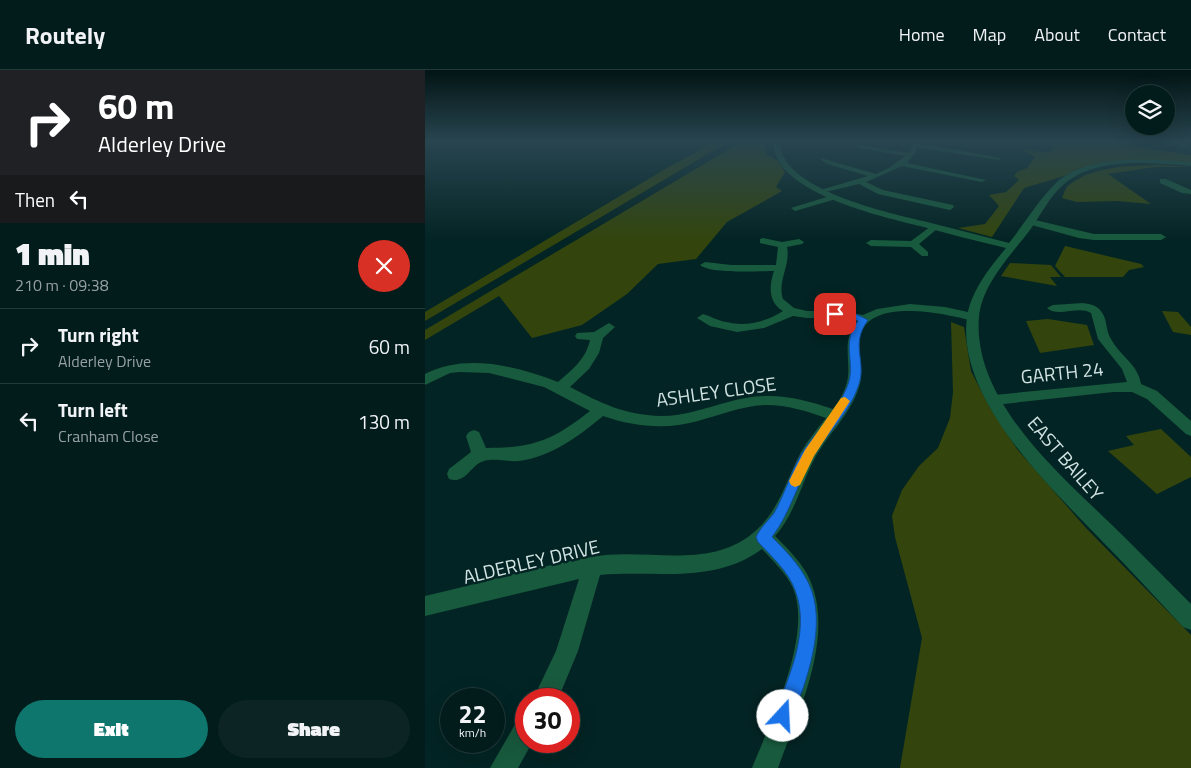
<!DOCTYPE html>
<html lang="en">
<head>
<meta charset="utf-8">
<style>
	:root { --surface:#021b1b; --page:#0c2424; --text:#f1f3f6; --muted:#96a1a3; --line:#23393a; --accent:#0f766e }
	body { margin:0; font-family:"Titillium Web",sans-serif; background:var(--page); color:var(--text); height:100vh; display:flex; flex-direction:column; font-size:19px; white-space:nowrap }
	* { box-sizing:border-box; margin:0 }
	p { font-size:16px; color:var(--muted) }
	.icon { flex:none; width:28px; height:28px; fill:none; stroke:currentColor; stroke-width:2; stroke-linecap:round; stroke-linejoin:round }
	.map { position:relative; flex:1; overflow:hidden }
	.details { display:flex; flex-direction:column; background:var(--surface); width:425px }
	.details>* { flex:none }
	.top-card { background:#202124; color:#fff; overflow:hidden }
	.fabs { position:absolute; left:700px; top:15px; display:grid; gap:10px }
	.fabs a { display:grid; place-items:center; width:50px; height:50px; border-radius:50%; background:var(--surface); box-shadow:0 5px 20px #0002,0 0 0 1px var(--line); font-size:25px }
	.speed { position:absolute; left:15px; top:618px; display:flex; gap:10px; font-size:25px; font-weight:700; text-align:center }
	.speed>* { display:grid; place-content:center; width:65px; height:65px; border-radius:50%; background:var(--surface); box-shadow:0 5px 20px #0002,0 0 0 1px var(--line); line-height:1 }
	.speed small { font-size:12px; font-weight:400 }
	.speed .limit { border:8px solid #d22; background:#fff; color:#111 }
	.pin { position:absolute; display:grid; place-items:center; width:42px; height:42px; color:#fff; margin:-21px; border-radius:10px; box-shadow:0 2px 8px #0006 }
	.me { position:absolute; width:55px; margin:-28px; rotate:20deg; stroke-linejoin:round; filter:drop-shadow(0 0 4px #0008) }
	.turn { display:flex; align-items:center; gap:18px; height:105px; padding:0 15px; font-size:22px }
	.turn .icon { width:65px; height:65px; stroke-width:2.5 }
	.turn b { display:block; font-size:35px; line-height:42px }
	.then { display:flex; align-items:center; height:48px; padding:0 15px; background:#0003; gap:10px; font-size:19px }
	.round { display:grid; place-items:center; flex:none; width:52px; height:52px; border-radius:26px; background:var(--page) }
	.summary { display:flex; align-items:center; justify-content:space-between; height:85px; padding:0 15px }
	h1 { font-size:30px; font-weight:800; line-height:38px }
	.primary-button { display:flex; gap:10px; margin-top:auto; padding:10px 15px }
	.primary-button a { flex:1; height:58px; border-radius:30px; background:var(--accent); color:#fff; font-size:20px; font-weight:800; line-height:58px; text-align:center }
	.primary-button a+a { background:var(--page); color:var(--text) }
	ul { padding:0; list-style:none }
	li { display:flex; align-items:center; gap:15px; height:75px; padding:0 15px; border-top:1px solid var(--line) }
	li div { flex:1 }
	li b { display:block; font-size:19px }
	li em { font-style:normal }
	header { display:flex; align-items:center; gap:30px; box-sizing:border-box; height:70px; padding:0 25px; background:var(--surface); border-bottom:1px solid var(--line) }
	header strong { font-size:24px }
	nav { display:flex; gap:28px; margin-inline-start:auto; font-size:18px }
	main { display:flex; flex:1; min-height:0 }
	.map>svg:first-child { display:block }
	.green { fill:#33450d }
	.lines { fill:none; stroke-linecap:round; stroke-linejoin:round }
	.minor { fill:#185a3d; fill-rule:evenodd }
	.tertiary { fill:#185a3d; fill-rule:evenodd }
	.route { fill:#1a73e8; stroke:#114b97 }
	.slow { fill:#f59e0b }
	.labels { text-anchor:middle; dominant-baseline:central; stroke-width:5; stroke-linejoin:round; paint-order:stroke }
	.street-label { font-size:19px; fill:#d1e3e2; stroke:#032424 }
</style>
</head>
<body>
<header>
<strong>Routely</strong>
<nav><a>Home</a><a>Map</a><a>About</a><a>Contact</a></nav>
</header>
<main>
<section class="details">
<div class="top-card">
<div class="turn"><svg class="icon" aria-label="right" viewBox="0 0 24 24"><path d="M7 20v-9h11M14 6l5 5-5 5"/></svg><div><b>60 m</b>Alderley Drive</div></div>
<div class="then">Then<svg class="icon" aria-label="left" viewBox="0 0 24 24"><path d="M17 20v-9H6M10 6l-5 5 5 5"/></svg></div>
</div>
<div class="summary"><div><h1>1 min</h1><p>210 m · 09:38</p></div><a class="round" style="background:#d93025;color:#fff"><svg class="icon" aria-label="close" viewBox="0 0 24 24"><path d="M6 6l12 12M18 6L6 18"/></svg></a></div>
<ul>
<li><svg class="icon" aria-label="right" viewBox="0 0 24 24"><path d="M7 20v-9h11M14 6l5 5-5 5"/></svg><div><b>Turn right</b><p>Alderley Drive</p></div><em>60 m</em></li>
<li><svg class="icon" aria-label="left" viewBox="0 0 24 24"><path d="M17 20v-9H6M10 6l-5 5 5 5"/></svg><div><b>Turn left</b><p>Cranham Close</p></div><em>130 m</em></li>
</ul>
<div class="primary-button"><a>Exit</a><a>Share</a></div>
</section>
<div class="map">
<svg width="766" height="698" viewBox="0 0 766 698">
	<rect width="100%" height="100%" fill="#032424"/>
	<path class="green" d="M290 72H303L0 251V242L242 98Z
		M316 72H344L340 76 341 84 353 91 360 102 351 117 357 121 302 152 271 189 233 194 202 224 157 255 107 268 74 226 0 270V260Z
		M624 72H689L693 74 766 85V93H684L653 99 639 106 599 118 567 167 533 158 560 154 574 136 564 125 581 122 594 110 589 106 592 102 602 98 610 87 596 79 624 83 629 76 619 73Z
		M737 95 766 97H730L683 104 726 134 692 131 652 132 637 128C639 124 640 118 644 115 669 95 706 96 737 95Z
		M640 176 716 194 719 197 704 200 698 207H640L630 196Z
		M585 193 626 195 636 207H625L632 216 576 206Z
		M737 241 753 242 766 257V265L748 262Z
		M623 249 662 255 669 275 615 283 601 251Z
		M526 252 539 257 546 301 565 338 592 379 661 458 766 565V698H475L497 568 470 467 467 446 477 420 494 396 513 378 525 348 528 322Z
		M736 359 766 387V407L732 424 683 381 709 375 701 366Z"/>
	<g class="lines">
		<path class="minor" d="M488 72 576 88 573 90 492 77 490 83 482 93 561 110 557 112 477 96 441 112 458 120 528 135 529 137 525 140 453 124 434 114 396 123 392 121 443 106 402 94 396 90V88L451 104 464 98 480 86 435 78 433 77V75L484 83Z
			M730 72H750L764 75 761 77Z
			M735 109H741L766 120V124L757 123 735 113Z
			M408 125 412 127 411 129 370 141 366 138Z
			M606 149 669 164H736L741 167 736 170H669L654 168 603 154 602 152Z
			M509 154 512 155V159L494 174 503 182V186H497L486 177 446 176 441 173 446 170 486 171Z
			M338 168 357 172 374 169 379 172 377 174 362 177C366 195 352 211 358 229L369 238 382 241H416L438 245 452 239 485 234 520 237 552 244 554 247 548 251C521 244 442 226 435 268 432 284 440 301 434 317 426 344 403 364 390 388 376 414 370 444 350 466 362 478 374 490 382 504 413 562 373 642 353 698H327C345 653 388 566 368 518 361 503 348 491 337 479 288 515 230 500 175 505L153 581 133 629H108L131 581 154 509 0 546V526C55 513 111 497 166 487 220 477 282 501 328 463 354 442 361 410 376 382 383 370 392 359 401 348 381 341 363 335 341 335 318 336 295 345 273 351 241 360 210 357 178 346 154 366 126 387 94 391 83 392 70 388 59 391 46 394 41 415 24 409L22 404 24 399 46 382 41 366 44 362 49 360 54 362 61 378C109 378 128 370 165 341L119 317 64 303 35 302 25 303 0 315V304C41 283 92 296 133 312 147 300 161 289 165 270L152 269 150 266 152 263 169 262 184 253 190 257 178 268 174 283 164 299 145 317C176 333 199 345 236 346 259 346 281 338 303 332 343 321 369 326 408 339 415 330 421 320 423 307 425 286 417 269 432 251L416 248H382L368 246 339 258 312 262 285 256 272 248 278 244C286 246 293 251 301 252 321 257 341 252 358 241 343 232 344 216 349 201 334 201 285 204 275 195L280 192 306 195H351L353 177 335 173V169Z
			M658 233C664 234 671 235 675 240 683 248 680 260 686 269 695 286 713 294 716 314L732 321 766 351V366L761 364 722 329 707 322H688L569 335 564 334 562 330 564 326 569 325 702 312 697 299 673 269 666 243C653 235 633 248 622 238L628 235Z
			M101 648V671H108L93 698H65L92 651Z"/>
		<path class="tertiary" d="M349 72H355C355 120 465 143 502 152 530 159 557 166 584 173 600 153 614 129 632 112 664 84 726 89 766 92V96C726 93 671 86 638 115 624 127 616 145 605 160 586 185 557 214 554 247 547 329 633 403 686 454 713 480 739 507 766 534V560L758 557C731 528 705 499 677 471 625 417 531 329 542 247 546 221 565 197 581 178 552 171 524 164 495 156 459 147 346 122 349 72Z"/>
	</g>
	<linearGradient id="sky" x2="0" y2="1"><stop stop-color="#021414"/><stop offset="0.42" stop-color="#284550"/><stop offset="1" stop-color="#284550" stop-opacity="0"/></linearGradient>
	<rect width="766" height="170" fill="url(#sky)"/>
	<path class="route" d="M410 241 429 243 443 250C424 276 443 291 433 317 425 341 403 363 389 385 373 411 366 442 347 467 361 481 374 494 383 512 404 553 381 613 365 653L358 656 352 653 349 646C363 608 386 562 370 520 363 501 346 486 333 472L331 467C335 458 343 451 349 443 361 422 367 397 381 377 395 358 413 339 422 317 432 294 415 273 433 251L424 247 407 246V242Z"/>
	<path class="slow" d="M420 327 425 331 389 386 375 415 370 417 366 415 364 411 380 380 416 328Z"/>
	<g class="labels">
		<g class="street-label">
			<text transform="translate(637 302) rotate(-6)">GARTH 24</text>
			<text transform="translate(291 321) rotate(-8)">ASHLEY CLOSE</text>
			<text transform="translate(641 388) rotate(49)">EAST BAILEY</text>
			<text transform="translate(106 491) rotate(-13)">ALDERLEY DRIVE</text>
		</g>
	</g>
</svg>
<div class="fabs">
<a><svg class="icon" aria-label="layers" viewBox="0 0 24 24"><path d="M12 4l9 5-9 5-9-5zM3 14l9 5 9-5"/></svg></a>
</div>
<div class="speed"><div>22<small>km/h</small></div><div class="limit">30</div></div>
<div class="pin" style="left:410px;top:244px;background:#d93025"><svg class="icon" aria-label="arrive" viewBox="0 0 24 24"><path d="M6 21V4h12l-3 4 3 4H6"/></svg></div>
<svg class="me" style="left:358px;top:646px" viewBox="-20 -20 40 40"><circle r="19" fill="#fff"/><path d="M0-13L10 11 0 6-10 11z" fill="#1a73e8"/></svg>
</div>
</main>
</body>
</html>
